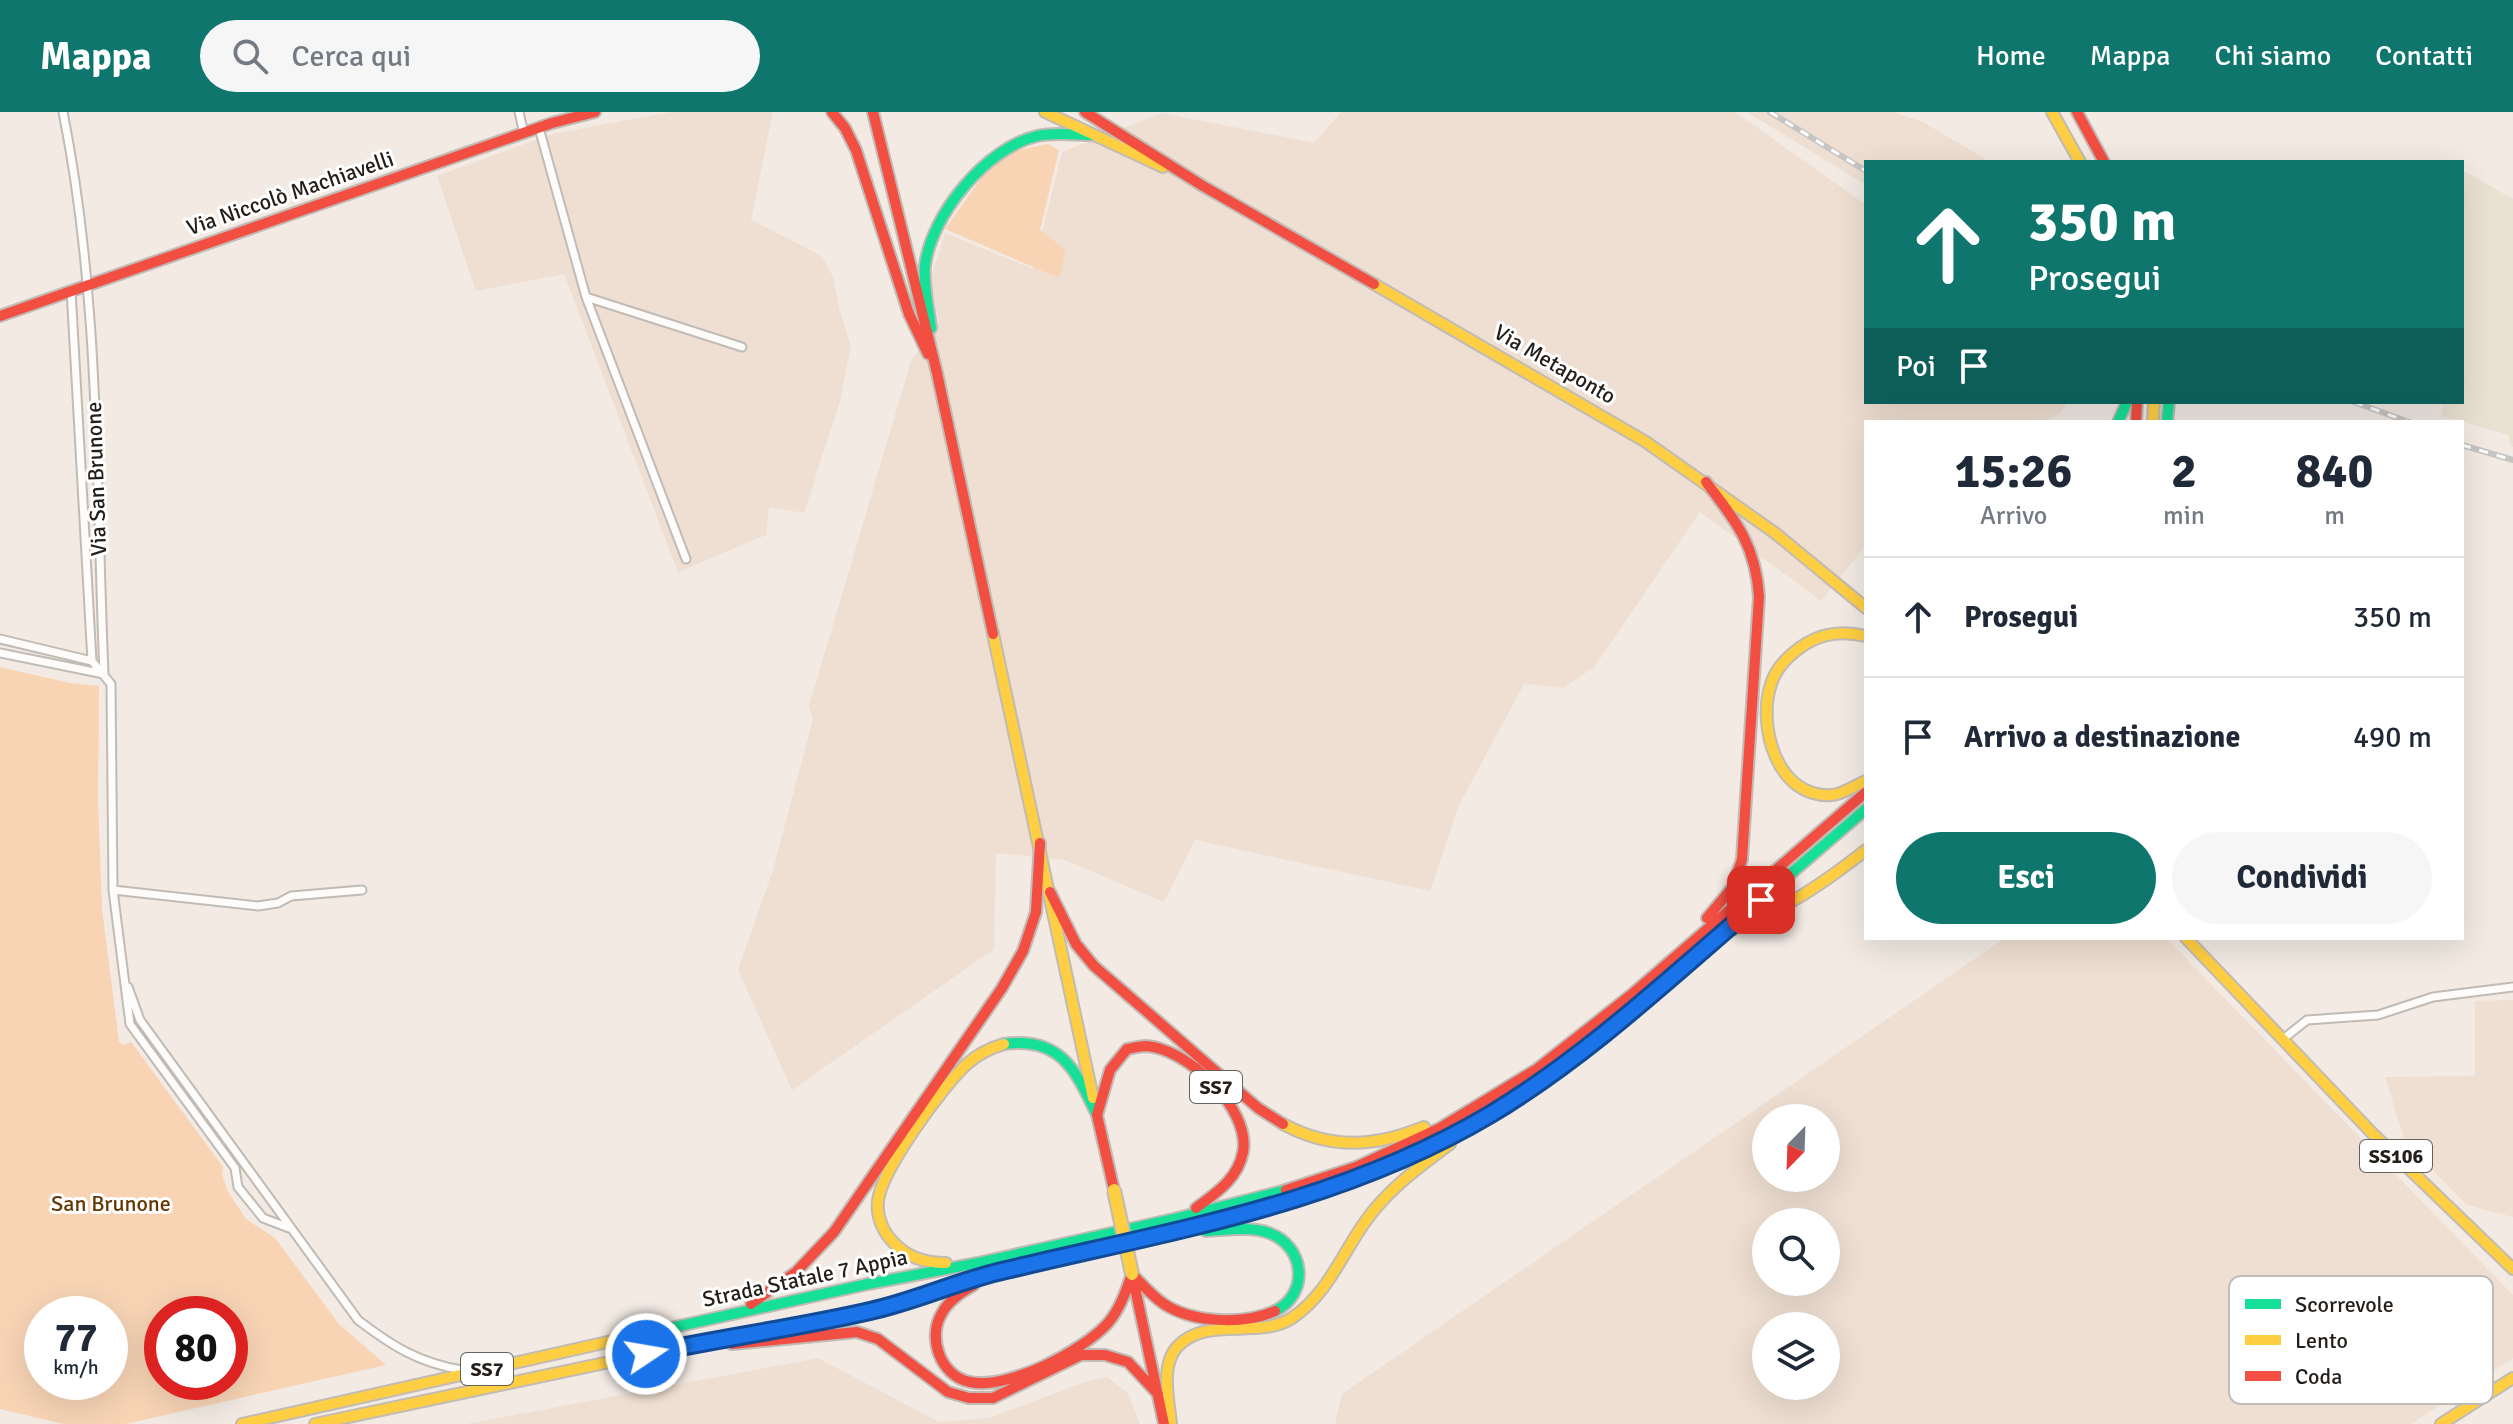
<!DOCTYPE html>
<html lang="it">
<head>
<meta charset="utf-8">
<style>
	:root { --surface:#fff; --page:#f6f6f7; --text:#1f2937; --muted:#747a83; --line:#e0e1e3; --accent:#0f766e }
	body { margin:0; font-family:Signika,sans-serif; background:var(--page); color:var(--text); height:100vh; display:flex; flex-direction:column; font-size:30px; white-space:nowrap }
	* { box-sizing:border-box; margin:0 }
	p { font-size:26px; color:var(--muted) }
	.icon { flex:none; width:44px; height:44px; fill:none; stroke:currentColor; stroke-width:2; stroke-linecap:round; stroke-linejoin:round }
	.map { position:relative; flex:1; overflow:hidden }
	.drawer { position:absolute; left:1864px; top:308px; width:600px; height:520px; display:flex; flex-direction:column; background:var(--surface); border-radius:0px; box-shadow:0 8px 32px #0002 }
	.drawer>* { flex:none }
	.hud { position:absolute; left:1864px; top:48px; width:600px; height:244px; border-radius:0px; box-shadow:0 8px 32px #0002; background:#0f766e; color:#fff; overflow:hidden }
	.needle { width:52px; rotate:203deg }
	.fabs { position:absolute; left:1752px; top:992px; display:grid; gap:16px }
	.fabs a { display:grid; place-items:center; width:88px; height:88px; border-radius:50%; background:var(--surface); box-shadow:0 8px 32px #0002; font-size:40px }
	.speed { position:absolute; left:24px; top:1184px; display:flex; gap:16px; font-size:40px; font-weight:700; text-align:center }
	.speed>* { display:grid; place-content:center; width:104px; height:104px; border-radius:50%; background:var(--surface); box-shadow:0 8px 32px #0002; line-height:1 }
	.speed small { font-size:20px; font-weight:400 }
	.speed .limit { border:12px solid #d22; background:#fff; color:#111 }
	.pin { position:absolute; display:grid; place-items:center; width:68px; height:68px; color:#fff; margin:-34px; border-radius:16px; box-shadow:0 4px 12px #0006 }
	.me { position:absolute; width:88px; margin:-44px; rotate:78deg; stroke-linejoin:round; filter:drop-shadow(0 0 6px #0008) }
	.turn { display:flex; align-items:center; gap:28px; height:168px; padding:0 32px; font-size:36px }
	.turn .icon { width:104px; height:104px; stroke-width:2.5 }
	.turn b { display:block; font-size:56px; line-height:68px }
	.then { display:flex; align-items:center; height:76px; padding:0 32px; background:#0003; gap:16px; font-size:30px }
	.eta { display:flex; justify-content:space-evenly; align-items:center; height:136px; text-align:center }
	.eta b { font-size:48px; font-weight:700; line-height:56px }
	.button { display:flex; gap:16px; margin-top:auto; padding:16px 32px }
	.button a { flex:1; height:92px; border-radius:48px; background:var(--accent); color:#fff; font-size:32px; font-weight:700; line-height:92px; text-align:center }
	.button a+a { background:var(--page); color:var(--text) }
	ul { padding:0; list-style:none }
	li { display:flex; align-items:center; gap:24px; height:120px; padding:0 32px; border-top:2px solid var(--line) }
	li div { flex:1 }
	li b { display:block; font-size:30px }
	li em { font-style:normal }
	header { display:flex; align-items:center; gap:48px; box-sizing:border-box; height:112px; padding:0 40px; background:var(--accent); color:#fff }
	header strong { font-size:38px }
	nav { display:flex; gap:44px; margin-inline-start:auto; font-size:28px }
	.search { width:560px; height:72px; background:var(--page); display:flex; align-items:center; gap:20px; box-sizing:border-box; padding:0 28px; border-radius:44px; color:var(--muted); font-size:30px }
	.map>svg:first-child { display:block }
	.commercial { fill:#ebe1d2 }
	.built { fill:#efdfd2; fill-rule:evenodd }
	.green { fill:#f8d4b5; fill-rule:evenodd }
	.lines { fill:none; stroke-linecap:round; stroke-linejoin:round }
	.street-casing { stroke:#c1bbb5; stroke-width:11 }
	.fast-casing { stroke:#c1bbb5; stroke-width:14 }
	.slow-casing { stroke:#c1bbb5; stroke-width:14 }
	.jam-casing { stroke:#c1bbb5; stroke-width:14 }
	.street { stroke:#fdfcfb; stroke-width:7 }
	.fast { stroke:#16e098; stroke-width:10 }
	.slow { stroke:#ffcf43; stroke-width:10 }
	.jam { stroke:#f24e42; stroke-width:10 }
	.rail-casing { stroke:#c7c5c3; stroke-width:6 }
	.rail { stroke:#fff; stroke-width:3; stroke-dasharray:9; stroke-linecap:butt }
	.slow-bridge-casing { stroke:#c1bbb5; stroke-width:16; stroke-linecap:butt }
	.slow-bridge { stroke:#ffcf43; stroke-width:12 }
	.route-casing { stroke:#114b97; stroke-width:20 }
	.route { stroke:#1a73e8; stroke-width:14 }
	.labels { text-anchor:middle; dominant-baseline:central; stroke-width:6; stroke-linejoin:round; paint-order:stroke }
	.shield { fill:#fff; stroke:#65625e; stroke-width:2 }
	.shield-label { font-size:20px; font-weight:bold; fill:#231e19 }
	.street-label { font-size:22px; fill:#231e19; stroke:#fff }
	.park-label { font-size:22px; fill:#643600; stroke:#fff }
	.key { fill:#fff; stroke:#bdbcba; stroke-width:2 }
	.key-label { font-size:22px; fill:#231e19 }
</style>
</head>
<body>
<header>
<strong>Mappa</strong>
<div class="search"><svg class="icon" aria-label="search" viewBox="0 0 24 24"><circle cx="10" cy="10" r="6"/><path d="M15 15l6 6"/></svg>Cerca qui</div>
<nav><a>Home</a><a>Mappa</a><a>Chi siamo</a><a>Contatti</a></nav>
</header>
<div class="map">
<svg width="2513" height="1312" viewBox="0 0 2513 1312">
	<rect width="100%" height="100%" fill="#f2eae3"/>
	<path class="commercial" d="M2462 58 2513 87V335L2510 334 2509 323 2441 304 2444 290H2462Z"/>
	<path class="built" d="M671 0H773L751 108 822 144 833 165 840 200 851 234 840 289 804 401 769 395 766 423 678 460 564 162 476 179 437 64 552 22Z
		M1341 0H1735L1866 93V290H2067L2061 301 2043 310H1866V433L1821 489 1700 400 1595 554 1564 576 1524 572 1458 695 1430 779 1195 728 1164 790 1065 748 996 741 994 837 792 978 738 858 773 758 813 607 809 594 911 249 939 210 930 169 945 121 1033 157 1062 40 1162 1 1314 31Z
		M1747 0H1893L1923 10 1990 50H1866V73Z
		M2005 826H2166L2513 1183V1246L2411 1312H1335L1342 1282ZM1826 1006V1066H1766V1006ZM1826 1110V1170H1766V1110ZM1826 1214V1274H1766V1214Z
		M2513 888V1105L2467 1093 2405 1030 2385 965 2475 964V889Z
		M818 1246 939 1310 989 1306 1085 1270 1107 1265 1128 1281 1140 1312H466Z"/>
	<path class="green" d="M1048 32 1059 38 1040 118 1066 138 1059 166 945 117 988 57 1014 39Z
		M0 555 70 571 99 574 98 689 102 797 119 930 124 933 131 930 223 1055 222 1063 227 1078 246 1107 275 1126 339 1212 386 1253 125 1312H64L0 1297ZM42 1202H110V1270H42ZM162 1202H230V1270H162Z"/>
	<g class="lines">
		<g class="street-casing">
			<path id="street" d="M63 0C100 184 96 375 104 562
				M519 0 524 22
				M539 16 586 185 686 447
				M71 178 92 549
				M586 185 742 235
				M0 527 92 549
				M0 541 104 562
				M92 549 111 572 113 778 130 912 235 1056 238 1075 263 1106 289 1116
				M113 778 258 794 278 791 291 784 362 778
				M128 875 140 908 358 1208C392 1234 419 1251 462 1258
				M2282 928 2307 908 2378 903 2433 885 2513 875"/>
		</g>
		<g class="fast-casing">
			<path id="fast" d="M931 216C929 196 923 175 925 154 931 103 986 36 1037 24 1055 20 1075 23 1093 23
				M2118 310 2127 290
				M2167 310 2169 290
				M1004 932C1061 924 1076 959 1097 1003
				M1440 1030 1537 972 1623 906 1866 697
				M1206 1119C1226 1118 1250 1114 1269 1121 1305 1134 1310 1182 1275 1199
				M621 1227 868 1172 978 1151 1174 1107 1286 1078"/>
		</g>
		<g class="slow-casing">
			<path id="slow" d="M1045 0 1163 55
				M2052 0 2080 50
				M1374 172 1646 330 1775 421 1866 496
				M2153 310 2154 290
				M993 522 1093 986
				M1866 524C1845 519 1825 520 1807 531 1791 541 1777 553 1771 572 1757 614 1777 687 1832 683 1843 682 1856 673 1866 669
				M1734 817C1787 796 1821 773 1866 738
				M2186 826 2373 1022 2513 1157
				M1283 1012C1331 1038 1375 1035 1424 1015
				M946 1151C927 1151 910 1147 896 1133 884 1122 876 1106 878 1089 881 1059 943 973 967 952 978 942 990 936 1004 932
				M242 1312 621 1227
				M315 1312 676 1236 872 1199 919 1184
				M1171 1312C1169 1289 1160 1254 1177 1235 1206 1203 1258 1228 1292 1206 1327 1183 1342 1142 1365 1110 1387 1078 1419 1055 1450 1032
				M2441 1312 2513 1266"/>
		</g>
		<g class="jam-casing">
			<path id="jam" d="M832 0 845 16 856 38 909 202 928 242
				M873 0 937 261 993 522
				M1085 0 1203 74 1374 172
				M2077 0 2104 50
				M0 204 552 11 595 0
				M2136 310 2137 290
				M1706 370C1736 409 1756 434 1759 485L1742 747 1733 775 1707 806
				M1050 780 1076 832 1094 854 1258 996 1283 1012
				M1097 1003 1114 1078
				M1097 1003 1110 958 1127 937C1133 936 1140 934 1146 934 1187 936 1251 997 1243 1040 1238 1067 1216 1081 1196 1096
				M1286 1078 1356 1055 1440 1016 1537 957 1631 883 1866 680
				M1132 1162 1164 1312
				M974 1173C962 1180 949 1188 942 1201 927 1225 940 1264 970 1270 1008 1278 1083 1239 1108 1211 1120 1197 1126 1179 1132 1162 1142 1172 1152 1184 1164 1192 1193 1211 1244 1213 1275 1199
				M919 1184 1002 1158 1271 1096 1362 1065 1440 1030
				M751 1192 796 1160 834 1120 1002 876 1023 839 1036 800 1040 731
				M732 1232 857 1220 878 1227 948 1280 969 1286H993L1081 1243H1105L1128 1250 1158 1282"/>
		</g>
		<use href="#street" class="street"/>
		<use href="#fast" class="fast"/>
		<use href="#slow" class="slow"/>
		<use href="#jam" class="jam"/>
		<g class="rail-casing">
			<path id="rail" d="M1770 0 1866 59
				M2354 290 2409 310
				M2462 333 2513 348"/>
		</g>
		<use href="#rail" class="rail"/>
		<g class="slow-bridge-casing">
			<path id="slow-bridge" d="M1114 1078 1132 1162"/>
		</g>
		<use href="#slow-bridge" class="slow-bridge"/>
	</g>
	<g class="lines">
		<g class="route-casing">
			<path id="route" d="M646 1242C721 1226 796 1216 870 1199 916 1189 960 1168 1006 1158 1173 1118 1340 1092 1491 1002 1589 943 1674 862 1761 788"/>
		</g>
		<use href="#route" class="route"/>
	</g>
	<g class="labels">
		<g class="shield">
			<rect x="1190" y="959" width="52" height="32" rx="6"/>
			<rect x="2360" y="1028" width="72" height="32" rx="6"/>
			<rect x="461" y="1241" width="52" height="32" rx="6"/>
		</g>
		<g class="shield-label">
			<text x="1216" y="975">SS7</text>
			<text x="2396" y="1044">SS106</text>
			<text x="487" y="1257">SS7</text>
		</g>
		<g class="street-label">
			<text transform="translate(290 81) rotate(-19)">Via Niccolò Machiavelli</text>
			<text transform="translate(1555 252) rotate(30)">Via Metaponto</text>
			<text transform="translate(96 367) rotate(-92)">Via San Brunone</text>
			<text transform="translate(805 1166) rotate(-12)">Strada Statale 7 Appia</text>
		</g>
		<g class="park-label">
			<text x="111" y="1091">San Brunone</text>
		</g>
	</g>
	<rect x="2229" y="1164" width="264" height="128" rx="12" class="key"/>
	<rect x="2245" y="1187" width="36" height="10" fill="#16e098"/>
	<rect x="2245" y="1223" width="36" height="10" fill="#ffcf43"/>
	<rect x="2245" y="1259" width="36" height="10" fill="#f24e42"/>
	<g class="key-label">
		<text x="2295" y="1200">Scorrevole</text>
		<text x="2295" y="1236">Lento</text>
		<text x="2295" y="1272">Coda</text>
	</g>
</svg>
<div class="fabs">
<a><svg class="needle" viewBox="-14 -14 28 28"><path d="M0-13l5 13h-10z" fill="#e53935"/><path d="M0 13l5-13h-10z" fill="#747a83"/></svg></a>
<a><svg class="icon" aria-label="search" viewBox="0 0 24 24"><circle cx="10" cy="10" r="6"/><path d="M15 15l6 6"/></svg></a>
<a><svg class="icon" aria-label="layers" viewBox="0 0 24 24"><path d="M12 4l9 5-9 5-9-5zM3 14l9 5 9-5"/></svg></a>
</div>
<div class="speed"><div>77<small>km/h</small></div><div class="limit">80</div></div>
<div class="pin" style="left:1761px;top:788px;background:#d93025"><svg class="icon" aria-label="arrive" viewBox="0 0 24 24"><path d="M6 21V4h12l-3 4 3 4H6"/></svg></div>
<svg class="me" style="left:646px;top:1242px" viewBox="-20 -20 40 40"><circle r="17" fill="#1a73e8" stroke="#fff" stroke-width="3"/><path d="M0-11L8 9 0 5-8 9z" fill="#fff"/></svg>
<div class="hud">
<div class="turn"><svg class="icon" aria-label="ahead" viewBox="0 0 24 24"><path d="M12 20V5M6 11l6-6 6 6"/></svg><div><b>350 m</b>Prosegui</div></div>
<div class="then">Poi<svg class="icon" aria-label="arrive" viewBox="0 0 24 24"><path d="M6 21V4h12l-3 4 3 4H6"/></svg></div>
</div>
<section class="drawer">
<div class="eta">
<div><b>15:26</b><p>Arrivo</p></div>
<div><b>2</b><p>min</p></div>
<div><b>840</b><p>m</p></div>
</div>
<ul>
<li><svg class="icon" aria-label="ahead" viewBox="0 0 24 24"><path d="M12 20V5M6 11l6-6 6 6"/></svg><div><b>Prosegui</b></div><em>350 m</em></li>
<li><svg class="icon" aria-label="arrive" viewBox="0 0 24 24"><path d="M6 21V4h12l-3 4 3 4H6"/></svg><div><b>Arrivo a destinazione</b></div><em>490 m</em></li>
</ul>
<div class="button"><a>Esci</a><a>Condividi</a></div>
</section>
</div>
</body>
</html>
